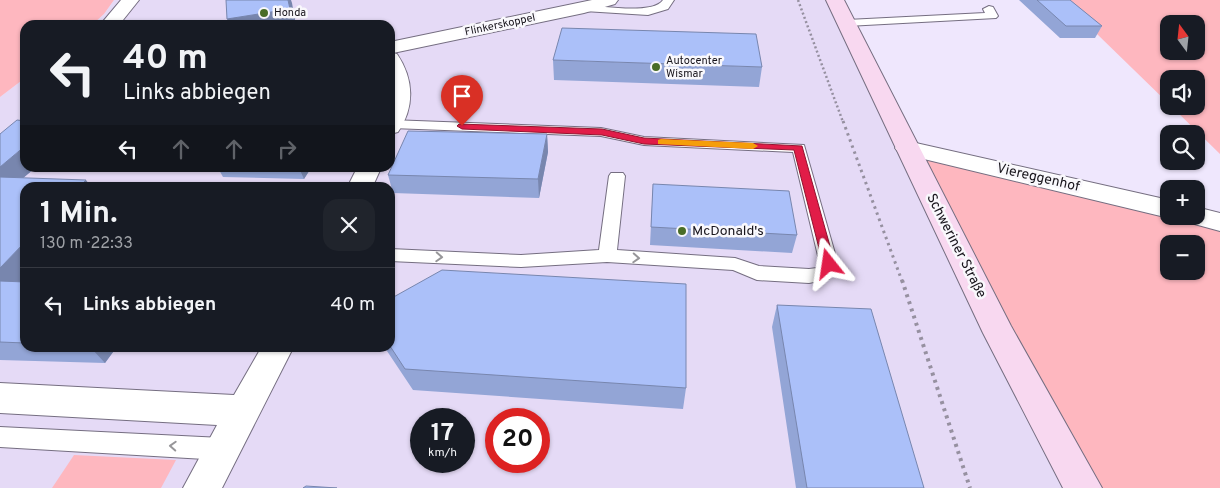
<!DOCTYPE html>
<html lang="de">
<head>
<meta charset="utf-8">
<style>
	:root { --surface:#171b24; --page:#20242c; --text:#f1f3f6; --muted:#9ea1a6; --line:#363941 }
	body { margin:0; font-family:Overpass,sans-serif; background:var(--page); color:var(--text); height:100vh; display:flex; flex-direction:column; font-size:19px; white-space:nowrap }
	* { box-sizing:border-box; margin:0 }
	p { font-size:16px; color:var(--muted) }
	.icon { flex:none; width:28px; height:28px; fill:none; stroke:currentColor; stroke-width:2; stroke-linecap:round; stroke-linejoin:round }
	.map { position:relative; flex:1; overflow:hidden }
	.sheet { position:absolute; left:20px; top:182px; width:375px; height:170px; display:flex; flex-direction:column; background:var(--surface); border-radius:15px; box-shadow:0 1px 4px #0004 }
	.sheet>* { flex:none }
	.banner { position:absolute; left:20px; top:20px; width:375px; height:152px; border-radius:15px; box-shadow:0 1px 4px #0004; background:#171b24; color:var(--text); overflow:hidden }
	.needle { width:32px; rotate:345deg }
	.controls { position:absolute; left:1160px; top:15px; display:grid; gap:10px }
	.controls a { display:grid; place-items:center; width:45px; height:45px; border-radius:10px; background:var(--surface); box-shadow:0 1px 4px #0004; font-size:25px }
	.speed { position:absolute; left:410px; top:408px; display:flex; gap:10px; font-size:25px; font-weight:700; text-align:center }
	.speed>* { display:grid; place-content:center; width:65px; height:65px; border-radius:50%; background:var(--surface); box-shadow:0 1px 4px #0004; line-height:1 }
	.speed small { font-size:12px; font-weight:400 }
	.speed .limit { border:8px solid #d22; background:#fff; color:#111 }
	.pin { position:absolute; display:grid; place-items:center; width:42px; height:42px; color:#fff; margin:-51px -21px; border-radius:50% 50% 50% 0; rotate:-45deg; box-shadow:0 0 5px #0007 }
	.pin .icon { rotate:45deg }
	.me { position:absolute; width:55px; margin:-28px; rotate:345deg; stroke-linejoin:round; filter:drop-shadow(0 0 4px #0008) }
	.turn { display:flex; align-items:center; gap:18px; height:105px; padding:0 20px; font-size:22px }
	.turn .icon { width:65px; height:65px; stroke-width:2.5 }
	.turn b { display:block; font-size:35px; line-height:42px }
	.lanes { display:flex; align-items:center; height:48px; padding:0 20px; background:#0003; justify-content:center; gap:25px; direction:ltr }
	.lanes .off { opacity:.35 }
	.round { display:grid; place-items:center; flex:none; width:52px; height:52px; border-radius:15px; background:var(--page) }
	.head { display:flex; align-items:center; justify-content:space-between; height:85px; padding:0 20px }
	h1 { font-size:30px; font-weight:700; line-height:38px }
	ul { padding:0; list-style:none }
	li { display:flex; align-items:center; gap:15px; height:75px; padding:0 20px; border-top:1px solid var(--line) }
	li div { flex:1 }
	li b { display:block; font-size:19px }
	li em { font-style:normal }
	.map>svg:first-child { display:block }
	.built { fill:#e5daf6; fill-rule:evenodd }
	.green { fill:#feb7bf; fill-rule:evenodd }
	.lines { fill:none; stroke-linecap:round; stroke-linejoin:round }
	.service-casing { stroke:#756e81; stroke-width:2 }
	.minor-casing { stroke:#756e81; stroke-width:2 }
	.secondary-casing { stroke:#756e81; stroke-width:2 }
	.path-far2 { stroke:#9690a0; stroke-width:2.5; stroke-dasharray:2 2.5; stroke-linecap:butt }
	.path-far1 { stroke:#9690a0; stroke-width:3; stroke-dasharray:2.5 4; stroke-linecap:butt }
	.path { stroke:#9690a0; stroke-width:4; stroke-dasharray:3 4.5; stroke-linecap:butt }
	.service { fill:#fff; fill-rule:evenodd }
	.minor { fill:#fff; fill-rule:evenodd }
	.secondary { fill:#f8d8f0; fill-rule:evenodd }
	.wall { fill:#93a5d6 }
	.shaded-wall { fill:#7886ae }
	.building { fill:#abc0f9; stroke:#7886ae }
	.oneway { stroke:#979699 }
	.route { fill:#e11d48; stroke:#92132f }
	.slow { fill:#f59e0b }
	.poi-dot { fill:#496d27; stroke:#f9f8fc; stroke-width:2 }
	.labels { text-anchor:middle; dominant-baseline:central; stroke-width:5; stroke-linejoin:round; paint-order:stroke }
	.far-poi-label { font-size:11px; fill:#18151c; stroke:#f9f8fc; text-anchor:start }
	.far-street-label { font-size:11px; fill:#18151c; stroke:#f9f8fc }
	.street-label { font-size:14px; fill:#18151c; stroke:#f9f8fc }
	.poi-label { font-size:14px; fill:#18151c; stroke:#f9f8fc; text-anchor:start }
</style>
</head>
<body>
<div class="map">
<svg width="1220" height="488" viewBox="0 0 1220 488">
	<rect width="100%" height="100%" fill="#efe7fd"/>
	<path class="built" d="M114 0H836L1088 488H0V97L25 78V168H390V25H92L104 14ZM25 188H390V348H25ZM421 419H464V461H421ZM496 419H539V461H496Z"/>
	<path class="green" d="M0 0H114L104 14 92 25H25V78L0 97Z
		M1062 0H1220V154L1171 106H1196V79H1169V104ZM1169 24H1196V51H1169Z
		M917 151 1169 216H1196L1220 222V488H1077ZM1169 244H1196V271H1169Z
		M74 455 176 460 161 488H52Z"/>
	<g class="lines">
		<g class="service-casing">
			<path id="service" d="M663 0H674L668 9 648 15 584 11 578 8 584 5C602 6 653 15 663 0Z
				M989 6 993 7 998 16 996 18 847 26 841 23 847 20 985 13 983 9Z
				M390 120 601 128 644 137 804 145 838 264 829 279 809 283 757 280 733 270 607 262 521 267 390 261V249L521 255 599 250 609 176 611 173H623L625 176 617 250 735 258 759 266 809 269 817 268 820 264 793 152 644 145 601 136 392 128H390Z
				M0 427 222 438 230 442 234 449 230 456 222 460 0 447Z"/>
		</g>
		<g class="minor-casing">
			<path id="minor" d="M121 0H139L119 25H100Z
				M592 0H618L615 4 584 13 393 53 397 54C414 79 415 107 398 132L390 134V42Z
				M907 141 1169 200V216H1174L1169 218 899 153 895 148 899 143Z
				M357 168H381L372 188H347Z
				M1196 207 1220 213V231L1187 222 1183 216H1196Z
				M261 348H293L222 488H183L217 425 0 413V383L234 395Z"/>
		</g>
		<g class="secondary-casing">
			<path id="secondary" d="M826 0H844L1011 326 1102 488H1063L983 333Z"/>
		</g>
		<path class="path-far2" d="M798 0 843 122"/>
		<path class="path-far1" d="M843 121 902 281"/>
		<path class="path" d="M902 280 970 488"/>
		<use href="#service" class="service"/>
		<use href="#minor" class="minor"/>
		<use href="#secondary" class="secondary"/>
	</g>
	<path class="wall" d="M1019 0H1070L1102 26 1095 38H1060Z
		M553 60 762 67 759 87 554 80Z
		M0 134 25 168H35L23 178 25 188V278L21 282H25V348H116L105 363 0 360Z
		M547 134 548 152 539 198 393 193 388 175Z
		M218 168H311L304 179 223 177Z
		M653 184 797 235 792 253 650 245Z
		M390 299 686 388 683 409 413 390 385 348H390Z
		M777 305 924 488H796L772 327Z"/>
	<path class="shaded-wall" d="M288 0H291L292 3 296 25H230L227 19Z
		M547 134 548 152 539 198 538 179Z
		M25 146V168H35L3 195 0 192V167Z
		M299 168H311L304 179Z
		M86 180 92 188H78Z
		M25 242V278L5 299 0 294V268Z
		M91 348H116L105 363Z"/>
	<path class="building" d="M226 0H288L290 9 227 19Z
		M1037 0H1070L1102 26H1066Z
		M562 28 756 34 762 67 553 60Z
		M17 120 25 121V146L0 167V134Z
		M408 131 547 134 538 179 388 175Z
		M0 177 86 180 78 188H25V242L0 268Z
		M653 184 789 191 797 235 651 227Z
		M442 270 686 284V388L405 369 390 346V299Z
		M0 281 25 282V343L0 342Z
		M777 305 871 309 924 488H807Z
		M306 486 337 488H303Z"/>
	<defs><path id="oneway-chevron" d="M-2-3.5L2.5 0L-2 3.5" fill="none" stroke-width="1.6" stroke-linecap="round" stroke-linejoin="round" transform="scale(1.25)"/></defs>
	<g class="oneway">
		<use href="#oneway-chevron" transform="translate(439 257) rotate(3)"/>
		<use href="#oneway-chevron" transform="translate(636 258) rotate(3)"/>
		<use href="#oneway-chevron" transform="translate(173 446) rotate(-177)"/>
	</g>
	<path class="route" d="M459 124 602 129 644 138 802 146 835 264 829 268 823 264 794 150 644 144 602 135 462 129 457 126Z"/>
	<path class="slow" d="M661 139 753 143 758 146 753 149 658 144V140Z"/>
	<g class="poi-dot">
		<circle cx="264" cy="13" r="5"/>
		<circle cx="656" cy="67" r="5"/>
		<circle cx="682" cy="231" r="5"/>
	</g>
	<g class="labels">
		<g class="far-poi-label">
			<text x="274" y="13">Honda</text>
			<text x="666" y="61">Autocenter<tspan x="666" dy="13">Wismar</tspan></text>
		</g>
		<g class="far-street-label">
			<text transform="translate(500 25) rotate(-12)">Flinkerskoppel</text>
		</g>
		<g class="street-label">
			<text transform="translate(1038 178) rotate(13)">Viereggenhof</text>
			<text transform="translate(956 246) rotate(63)">Schweriner Straße</text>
		</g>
		<g class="poi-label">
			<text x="692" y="231">McDonald's</text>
		</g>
	</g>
</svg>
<div class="controls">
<a><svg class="needle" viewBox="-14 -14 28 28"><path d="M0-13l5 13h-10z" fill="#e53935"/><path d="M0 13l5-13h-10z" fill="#9ea1a6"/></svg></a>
<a><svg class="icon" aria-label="sound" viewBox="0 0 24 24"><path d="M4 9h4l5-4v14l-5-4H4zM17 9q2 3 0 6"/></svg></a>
<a><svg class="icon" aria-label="search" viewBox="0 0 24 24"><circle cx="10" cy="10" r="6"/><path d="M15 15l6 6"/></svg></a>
<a>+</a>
<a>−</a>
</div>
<div class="speed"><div>17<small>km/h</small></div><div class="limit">20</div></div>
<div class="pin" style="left:462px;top:126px;background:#d93025"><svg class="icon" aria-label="arrive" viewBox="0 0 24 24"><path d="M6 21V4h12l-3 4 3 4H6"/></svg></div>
<svg class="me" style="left:829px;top:264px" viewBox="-20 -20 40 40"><path d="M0-17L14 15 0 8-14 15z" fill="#e11d48" stroke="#fff" stroke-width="4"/></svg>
<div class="banner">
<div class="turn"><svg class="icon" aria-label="left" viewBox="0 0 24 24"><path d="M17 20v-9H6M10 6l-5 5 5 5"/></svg><div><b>40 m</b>Links abbiegen</div></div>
<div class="lanes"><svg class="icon" aria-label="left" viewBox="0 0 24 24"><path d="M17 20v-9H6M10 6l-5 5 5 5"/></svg><svg class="icon off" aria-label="ahead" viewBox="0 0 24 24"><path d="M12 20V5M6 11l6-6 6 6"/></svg><svg class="icon off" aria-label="ahead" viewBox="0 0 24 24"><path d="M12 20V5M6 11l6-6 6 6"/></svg><svg class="icon off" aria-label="right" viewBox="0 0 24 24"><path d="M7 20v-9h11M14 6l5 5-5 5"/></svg></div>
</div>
<section class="sheet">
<div class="head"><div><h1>1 Min.</h1><p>130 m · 22:33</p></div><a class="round"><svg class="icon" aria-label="close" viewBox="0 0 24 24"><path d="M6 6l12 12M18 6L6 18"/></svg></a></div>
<ul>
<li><svg class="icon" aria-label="left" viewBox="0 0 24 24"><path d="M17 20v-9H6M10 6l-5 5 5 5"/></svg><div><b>Links abbiegen</b></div><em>40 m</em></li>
</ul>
</section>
</div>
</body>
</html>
